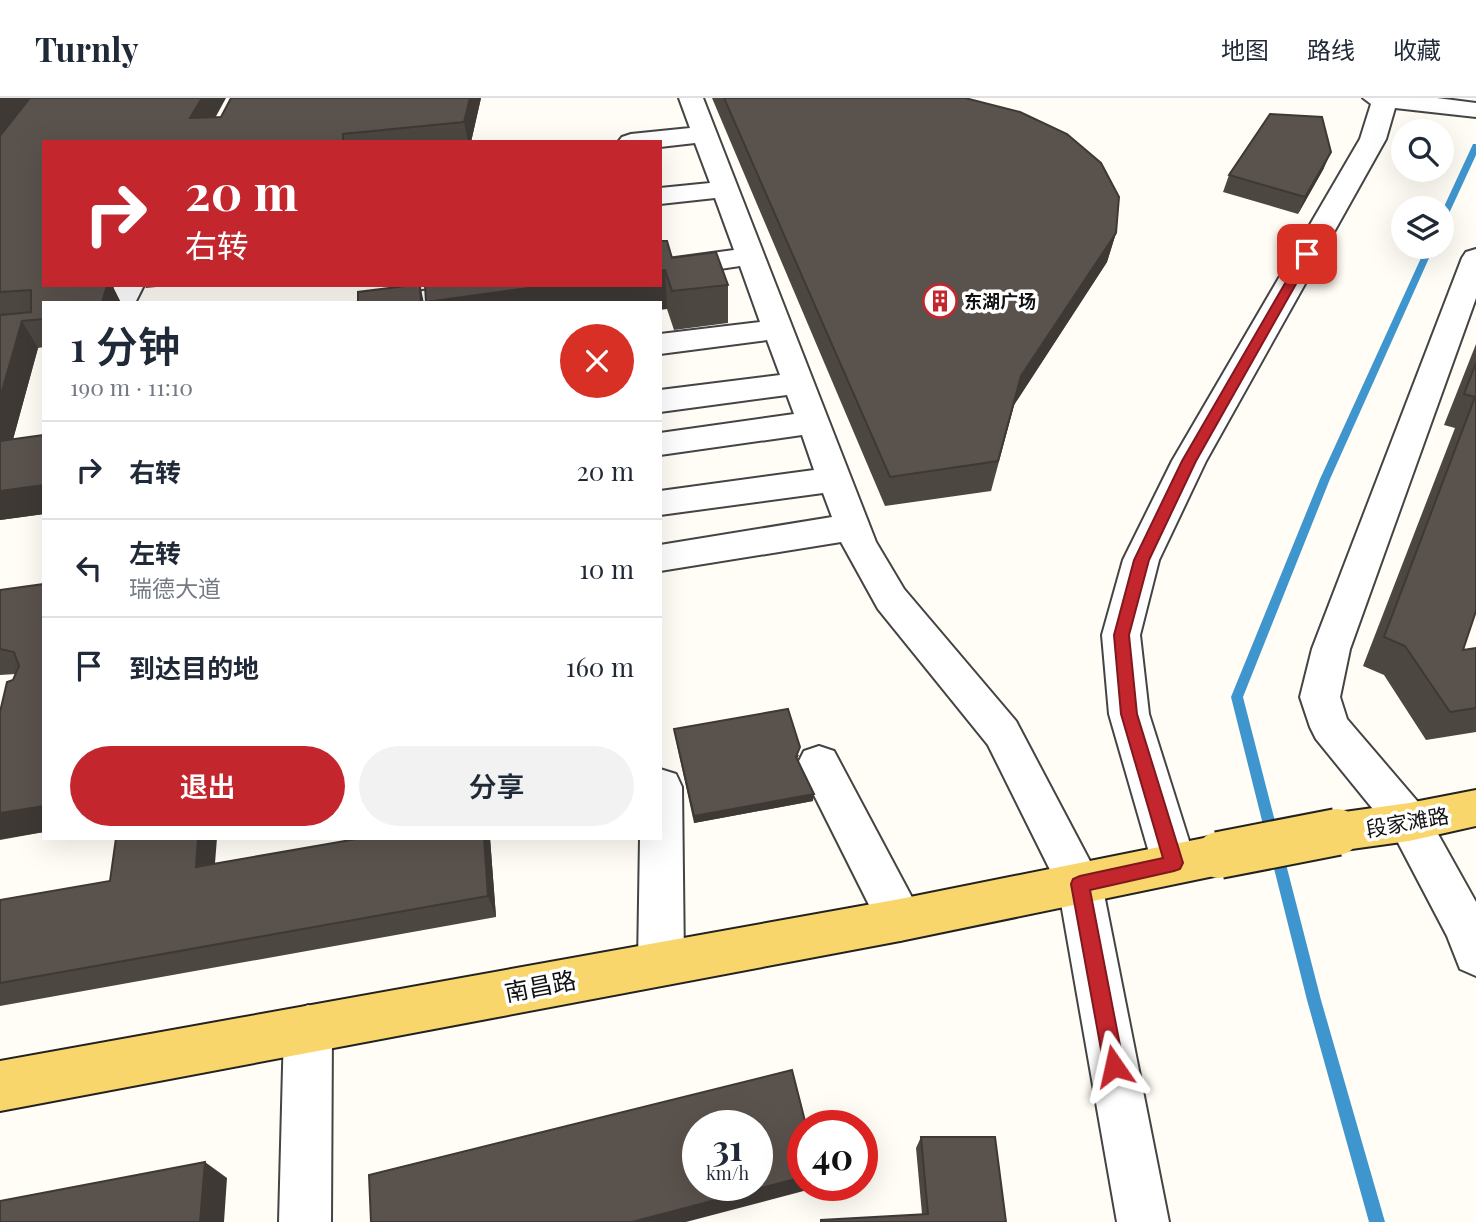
<!DOCTYPE html>
<html lang="zh">
<head>
<meta charset="utf-8">
<style>
	:root { --surface:#fff; --page:#f2f2f3; --text:#1f2937; --muted:#747a83; --line:#e0e1e3; --accent:#c4262e }
	body { margin:0; font-family:"Playfair Display","Noto Sans SC",serif; background:var(--page); color:var(--text); height:100vh; display:flex; flex-direction:column; font-size:26px; white-space:nowrap }
	* { box-sizing:border-box; margin:0 }
	p { font-size:23px; color:var(--muted) }
	.icon { flex:none; width:38px; height:38px; fill:none; stroke:currentColor; stroke-width:2; stroke-linecap:round; stroke-linejoin:round }
	.map { position:relative; flex:1; overflow:hidden }
	.sheet { position:absolute; left:42px; top:203px; width:620px; height:539px; display:flex; flex-direction:column; background:var(--surface); border-radius:0px; box-shadow:0 7px 28px #0002 }
	.sheet>* { flex:none }
	.guide { position:absolute; left:42px; top:42px; width:620px; height:147px; border-radius:0px; box-shadow:0 7px 28px #0002; background:#c4262e; color:#fff; overflow:hidden }
	.buttons { position:absolute; left:1391px; top:21px; display:grid; gap:14px }
	.buttons a { display:grid; place-items:center; width:63px; height:63px; border-radius:50%; background:var(--surface); box-shadow:0 7px 28px #0002; font-size:35px }
	.speed { position:absolute; left:682px; top:1012px; display:flex; gap:14px; font-size:35px; font-weight:700; text-align:center }
	.speed>* { display:grid; place-content:center; width:91px; height:91px; border-radius:50%; background:var(--surface); box-shadow:0 7px 28px #0002; line-height:1 }
	.speed small { font-size:18px; font-weight:400 }
	.speed .limit { border:10px solid #d22; background:#fff; color:#111 }
	.pin { position:absolute; display:grid; place-items:center; width:60px; height:60px; color:#fff; margin:-30px; border-radius:14px; box-shadow:0 4px 10px #0006 }
	.me { position:absolute; width:77px; margin:-38px; rotate:349deg; stroke-linejoin:round; filter:drop-shadow(0 0 5px #0008) }
	.turn { display:flex; align-items:center; gap:24px; height:147px; padding:0 28px; font-size:32px }
	.turn .icon { width:91px; height:91px; stroke-width:2.5 }
	.turn b { display:block; font-size:49px; line-height:60px }
	.round { display:grid; place-items:center; flex:none; width:74px; height:74px; border-radius:37px; background:var(--page) }
	.headline { display:flex; align-items:center; justify-content:space-between; height:119px; padding:0 28px }
	h1 { font-size:42px; font-weight:600; line-height:52px }
	.button { display:flex; gap:14px; margin-top:auto; padding:14px 28px }
	.button a { flex:1; height:80px; border-radius:42px; background:var(--accent); color:#fff; font-size:28px; font-weight:600; line-height:80px; text-align:center }
	.button a+a { background:var(--page); color:var(--text) }
	ul { padding:0; list-style:none }
	li { display:flex; align-items:center; gap:21px; height:98px; padding:0 28px; border-top:2px solid var(--line) }
	li div { flex:1 }
	li b { display:block; font-size:26px }
	li em { font-style:normal }
	header { display:flex; align-items:center; gap:42px; box-sizing:border-box; height:98px; padding:0 35px; background:var(--surface); border-bottom:2px solid var(--line) }
	header strong { font-size:33px }
	nav { display:flex; gap:38px; margin-inline-start:auto; font-size:24px }
	.map>svg:first-child { display:block }
	.lines { fill:none; stroke-linecap:round; stroke-linejoin:round }
	.stream { fill:#3f96cf; fill-rule:evenodd }
	.minor-casing { stroke:#444; stroke-width:4 }
	.major-casing { stroke:#222; stroke-width:4 }
	.minor { fill:#fff; fill-rule:evenodd }
	.major { fill:#f9d66b; fill-rule:evenodd }
	.major-bridge-casing { stroke:#222; stroke-width:50; stroke-linecap:butt }
	.major-bridge { stroke:#f9d66b; stroke-width:46 }
	.wall { fill:#4d4742 }
	.shaded-wall { fill:#3f3936 }
	.building { fill:#5a524d; stroke:#3f3936; stroke-width:2; fill-rule:evenodd }
	.route { fill:#c4262e; stroke:#7f191e; stroke-width:2 }
	.labels { text-anchor:middle; dominant-baseline:central; stroke-width:7; stroke-linejoin:round; paint-order:stroke }
	.far-poi-label { font-size:18px; font-weight:bold; fill:#111; stroke:#fff; text-anchor:start }
	.street-label { font-size:21px; fill:#111; stroke:#fff }
	.near-street-label { font-size:24px; fill:#111; stroke:#fff }
</style>
</head>
<body>
<header>
<strong>Turnly</strong>
<nav><a>地图</a><a>路线</a><a>收藏</a></nav>
</header>
<div class="map">
<svg width="1476" height="1124" viewBox="0 0 1476 1124">
	<rect width="100%" height="100%" fill="#fffdf5"/>
	<g class="lines">
		<path class="stream" d="M1473 46H1476V57L1446 122 1442 125V113Z
			M1426 149H1434L1330 381 1243 599 1321 902 1385 1124H1369L1307 902 1231 599 1320 381Z"/>
		<g class="minor-casing">
			<path id="minor" d="M679 0H703L876 444 904 491 1016 623 1102 786 1169 1124H1117L1058 788 988 647 878 511 841 444 660 473V447L832 419 823 395 660 417V393L814 372 802 337 660 357V335L794 316 787 297 660 314V292L780 277 767 242 660 256V236L760 224 740 168 660 180V162L734 152 715 100 660 106V90L710 85 695 45 660 49V44H618L622 39 631 36 690 30Z
				M1363 0H1437L1476 5V19L1395 10 1386 41 1206 363 1159 462 1140 537 1149 616 1196 765 1189 779 1174 785 1159 779 1152 765 1109 616 1102 537 1123 462 1172 363 1360 41 1371 6Z
				M1476 151V200L1350 551 1340 599 1347 621 1424 711 1476 804V878L1460 871 1447 838 1394 737 1316 641 1310 629 1300 599 1312 551 1462 160 1466 154Z
				M115 187H144L135 205H105Z
				M466 187H548L544 193 534 196 469 205H386L391 199 401 196Z
				M819 648 834 653 916 807 922 822 916 837 900 843 884 837 798 665 804 653Z
				M660 671 676 676 682 689 684 865 677 881 661 887 645 881 638 865 640 740H660Z
				M308 907 325 914 332 931 331 1124H279L284 931 291 914Z"/>
		</g>
		<g class="major-casing">
			<path id="major" d="M1476 692V728L1409 743 1337 753 1322 747 1316 734 1322 721 1337 715 1409 705Z
				M1219 737 1234 743 1241 757 1234 771 1219 777 900 843 0 1013V963L900 801Z"/>
		</g>
		<use href="#minor" class="minor"/>
		<use href="#major" class="major"/>
		<g class="major-bridge-casing">
			<path id="major-bridge" d="M1219 757 1337 734"/>
		</g>
		<use href="#major-bridge" class="major-bridge"/>
	</g>
	<path class="wall" d="M0 0 215 19 481 0 471 44H44V187H112L121 205H44V249L38 250 13 341 44 337V416L0 422Z
		M712 0H962L1116 135 1107 164 1014 307 991 393 885 408Z
		M1324 70 1298 116 1223 94 1229 77Z
		M660 143 672 160 728 187V225L674 232 667 211 660 205H427L425 187Z
		M144 187H177L146 190Z
		M1476 246V513L1463 552 1476 550V634L1426 642 1384 577 1363 568 1455 330 1444 327Z
		M44 486V734L0 742V614L16 576 0 577V492Z
		M674 631 799 657 797 661 813 703 694 725 675 638Z
		M362 740H490L496 819 0 908V802Z
		M921 1039 1006 1124H820L821 1122 922 1116 916 1050Z"/>
	<path class="shaded-wall" d="M0 0H33L0 39Z
		M202 0H226L202 44 190 20Z
		M470 0H481L471 44H468L464 24Z
		M1331 54 1324 70 1298 116 1305 99Z
		M1116 135 1107 164 1014 307 991 393 1021 278Z
		M665 172 667 211 660 212V205H427L426 204 551 187H660V173Z
		M93 187H112L121 205H102Z
		M420 187 424 205H421Z
		M22 223 38 250 5 371 0 363V300Z
		M44 387V416L0 422V393Z
		M814 696 813 703 694 725V718Z
		M44 708V734L0 741V715Z
		M198 740H217L213 790 196 769Z
		M484 740H490L496 819 488 798Z
		M205 1064 227 1080 224 1124H200Z
		M803 1079V1087H816L815 1090 686 1124H632Z"/>
	<path class="building" d="M30 0H202L190 20 221 19 231 0H470L464 24 343 36V44H44V187H107L102 205H44V221L22 223 0 300V217L31 214V192L0 194V38Z
		M724 0H965L1020 14 1067 36 1101 65 1119 99 1116 135 1021 278 998 363 890 379Z
		M1270 16 1322 19 1331 54 1305 99 1229 77Z
		M660 143H667L672 160 716 154 728 187 672 193 665 172 660 173Z
		M413 187H420L421 205H358V194Z
		M425 187H551L426 204Z
		M1476 265V513L1463 552 1476 550V610L1450 614 1405 548 1384 539 1475 299 1464 296Z
		M44 337V387L0 393V343Z
		M44 486V708L0 715V614L7 584 13 582 19 568 14 554 0 551V492Z
		M788 611 800 649 796 659 814 696 694 718 674 631Z
		M116 740H198L196 769 362 740H484L488 798 0 885V802L110 783Z
		M792 972 806 1027H803V1079L632 1124H371L369 1077ZM698 1027H758V1087H698Z
		M921 1039H995L1006 1124H821V1122L928 1116Z
		M205 1064 200 1124H0V1103Z"/>
	<path class="route" d="M1307 152 1313 156 1196 363 1149 462 1129 537 1137 616 1183 765 1180 771 1174 773 1090 792 1124 968 1121 975 1114 978 1107 975 1104 968 1071 786 1073 781 1080 778 1163 760 1121 616 1114 537 1134 462 1182 363 1302 156Z"/>
	<defs>
		<g id="building-ring" transform="scale(1.75)"><circle r="9.5" fill="#fff" stroke="#c4262e" stroke-width="1.5"/><path d="M-4-6H4V6H1V3H-1V6H-4ZM-2.5-4.3h1.7v1.8h-1.7ZM.8-4.3h1.7v1.8H.8ZM-2.5-1h1.7V.8h-1.7ZM.8-1h1.7V.8H.8Z" fill="#c4262e"/></g>
	</defs>
	<g fill-rule="evenodd">
		<use href="#building-ring" x="940" y="203"/>
	</g>
	<g class="labels">
		<g class="far-poi-label">
			<text x="964" y="203">东湖广场</text>
		</g>
		<g class="street-label">
			<text transform="translate(1407 723) rotate(-10)">段家滩路</text>
		</g>
		<g class="near-street-label">
			<text transform="translate(540 887) rotate(-11)">南昌路</text>
		</g>
	</g>
</svg>
<div class="buttons">
<a><svg class="icon" aria-label="search" viewBox="0 0 24 24"><circle cx="10" cy="10" r="6"/><path d="M15 15l6 6"/></svg></a>
<a><svg class="icon" aria-label="layers" viewBox="0 0 24 24"><path d="M12 4l9 5-9 5-9-5zM3 14l9 5 9-5"/></svg></a>
</div>
<div class="speed"><div>31<small>km/h</small></div><div class="limit">40</div></div>
<div class="pin" style="left:1307px;top:156px;background:#d93025"><svg class="icon" aria-label="arrive" viewBox="0 0 24 24"><path d="M6 21V4h12l-3 4 3 4H6"/></svg></div>
<svg class="me" style="left:1114px;top:968px" viewBox="-20 -20 40 40"><path d="M0-17L14 15 0 8-14 15z" fill="#c4262e" stroke="#fff" stroke-width="4"/></svg>
<div class="guide">
<div class="turn"><svg class="icon" aria-label="right" viewBox="0 0 24 24"><path d="M7 20v-9h11M14 6l5 5-5 5"/></svg><div><b>20 m</b>右转</div></div>
</div>
<section class="sheet">
<div class="headline"><div><h1>1 分钟</h1><p>190 m · 11:10</p></div><a class="round" style="background:#d93025;color:#fff"><svg class="icon" aria-label="close" viewBox="0 0 24 24"><path d="M6 6l12 12M18 6L6 18"/></svg></a></div>
<ul>
<li><svg class="icon" aria-label="right" viewBox="0 0 24 24"><path d="M7 20v-9h11M14 6l5 5-5 5"/></svg><div><b>右转</b></div><em>20 m</em></li>
<li><svg class="icon" aria-label="left" viewBox="0 0 24 24"><path d="M17 20v-9H6M10 6l-5 5 5 5"/></svg><div><b>左转</b><p>瑞德大道</p></div><em>10 m</em></li>
<li><svg class="icon" aria-label="arrive" viewBox="0 0 24 24"><path d="M6 21V4h12l-3 4 3 4H6"/></svg><div><b>到达目的地</b></div><em>160 m</em></li>
</ul>
<div class="button"><a>退出</a><a>分享</a></div>
</section>
</div>
</body>
</html>
